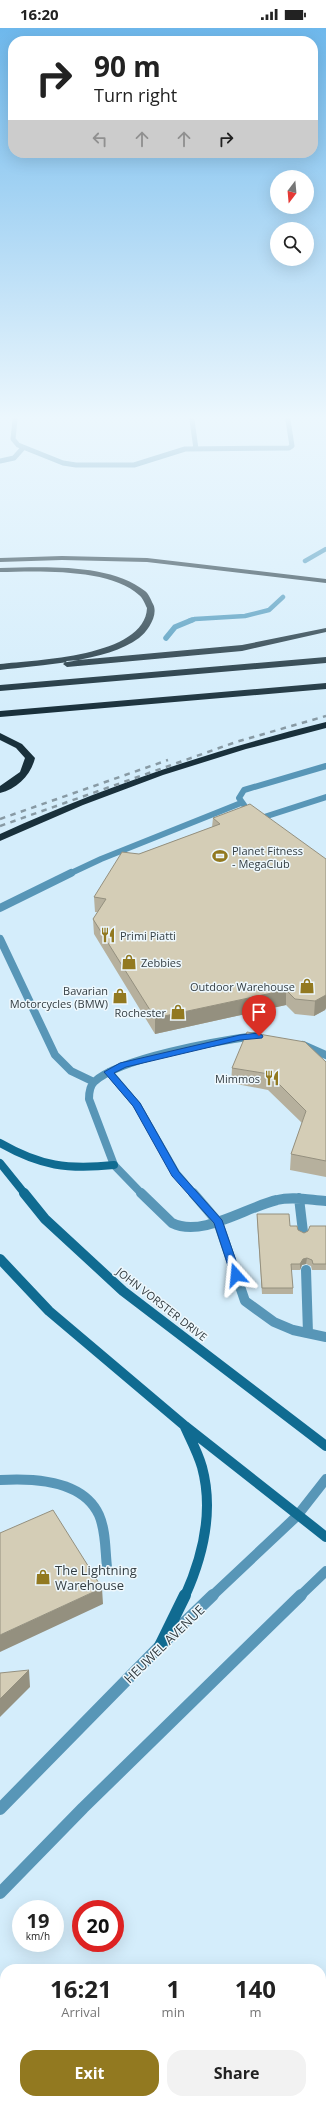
<!DOCTYPE html>
<html lang="en">
<head>
<meta charset="utf-8">
<style>
	:root { --surface:#fff; --page:#f2f2f2; --text:#222; --muted:#767676; --accent:#927920 }
	body { margin:0; font-family:"Open Sans",sans-serif; background:var(--page); color:var(--text); height:100vh; display:flex; flex-direction:column; font-size:15px; white-space:nowrap }
	* { box-sizing:border-box; margin:0 }
	p { font-size:13px; color:var(--muted) }
	.icon { flex:none; width:22px; height:22px; fill:none; stroke:currentColor; stroke-width:2; stroke-linecap:round; stroke-linejoin:round }
	.map { position:relative; flex:1; overflow:hidden }
	.sheet { position:absolute; left:0px; top:1936px; width:326px; height:140px; display:flex; flex-direction:column; background:var(--surface); border-radius:16px 16px 0 0; box-shadow:0 4px 16px #0002 }
	.sheet>* { flex:none }
	.banner { position:absolute; left:8px; top:8px; width:310px; height:122px; border-radius:16px; box-shadow:0 4px 16px #0002; background:#fff; color:var(--text); overflow:hidden }
	.needle { width:26px; rotate:196deg }
	.tools { position:absolute; left:270px; top:142px; display:grid; gap:8px }
	.tools a { display:grid; place-items:center; width:44px; height:44px; border-radius:50%; background:var(--surface); box-shadow:0 4px 16px #0002; font-size:20px }
	.speed { position:absolute; left:12px; top:1872px; display:flex; gap:8px; font-size:20px; font-weight:700; text-align:center }
	.speed>* { display:grid; place-content:center; width:52px; height:52px; border-radius:50%; background:var(--surface); box-shadow:0 4px 16px #0002; line-height:1 }
	.speed small { font-size:10px; font-weight:400 }
	.speed .limit { border:6px solid #d22; background:#fff; color:#111 }
	.pin { position:absolute; display:grid; place-items:center; width:34px; height:34px; color:#fff; margin:-41px -17px; border-radius:50% 50% 50% 0; rotate:-45deg; box-shadow:0 0 4px #0007 }
	.pin .icon { rotate:45deg }
	.me { position:absolute; width:44px; margin:-22px; rotate:342deg; stroke-linejoin:round; filter:drop-shadow(0 0 3px #0008) }
	.turn { display:flex; align-items:center; gap:14px; height:84px; padding:0 20px; font-size:18px }
	.turn .icon { width:52px; height:52px; stroke-width:2.5 }
	.turn b { display:block; font-size:28px; line-height:34px }
	.lanes { display:flex; align-items:center; height:38px; padding:0 20px; background:#0003; justify-content:center; gap:20px; direction:ltr }
	.lanes .off { opacity:.35 }
	.eta { display:flex; justify-content:space-evenly; align-items:center; height:68px; text-align:center }
	.eta b { font-size:24px; font-weight:700; line-height:28px }
	.button { display:flex; gap:8px; margin-top:auto; padding:8px 20px }
	.button a { flex:1; height:46px; border-radius:16px; background:var(--accent); color:#fff; font-size:16px; font-weight:700; line-height:46px; text-align:center }
	.button a+a { background:var(--page); color:var(--text) }
	.status { display:flex; justify-content:space-between; align-items:center; height:28px; padding:0 20px; background:var(--surface); direction:ltr }
	.status svg { height:11px; fill:currentColor }
	.map>svg:first-child { display:block }
	.lines { fill:none; stroke-linecap:round; stroke-linejoin:round }
	.stream-far1 { stroke:#4d98bc; stroke-width:4.5 }
	.stream { stroke:#4d98bc; stroke-width:5.5 }
	.lane-far3 { stroke:#5896b7; stroke-width:5 }
	.lane-far2 { stroke:#5896b7; stroke-width:6 }
	.lane-far1 { stroke:#5896b7; stroke-width:8 }
	.lane { stroke:#5896b7; stroke-width:10 }
	.street-far1 { stroke:#5896b7; stroke-width:10 }
	.street { stroke:#5896b7; stroke-width:12 }
	.secondary-far2 { stroke:#106b91; stroke-width:8 }
	.secondary-far1 { stroke:#106b91; stroke-width:10 }
	.secondary { stroke:#106b91; stroke-width:12 }
	.highway { fill:#19303b; fill-rule:evenodd }
	.rail { stroke:#889aa4; stroke-width:2.5; stroke-dasharray:5.5 5.5; stroke-linecap:butt }
	.wall { fill:#b6b09d }
	.shaded-wall { fill:#94907f }
	.building { fill:#d4cdb6; stroke:#94907f }
	.route { fill:#1a73e8; stroke:#114b97 }
	.labels { text-anchor:middle; dominant-baseline:central; stroke-width:3; stroke-linejoin:round; paint-order:stroke }
	.poi-label { font-size:11px; fill:#333d42; stroke:#eef8fd; text-anchor:end }
	.street-label { font-size:11px; fill:#333d42; stroke:#eef8fd }
	.near-poi-label { font-size:13px; fill:#333d42; stroke:#eef8fd; text-anchor:start }
	.near-street-label { font-size:13px; fill:#333d42; stroke:#eef8fd }
</style>
</head>
<body>
<div class="status"><b>16:20</b><svg viewBox="0 0 49 12"><path d="M0 12V9h3v3zM5 12V6h3v6zM10 12V3h3v9zM15 12V0h3v12zM26 1h20v11H26zM47 4h2v5h-2z"/></svg></div>
<div class="map">
<svg width="326" height="2076" viewBox="0 0 326 2076">
	<rect width="100%" height="100%" fill="#d4edfb"/>
	<g class="lines">
		<path class="stream-far1" d="M305 533 326 521
			M189 593 195 591 245 588 269 582 283 569"/>
		<path class="stream" d="M166 610 175 599 192 592"/>
		<path class="lane-far3" d="M15 392 13 411 18 417 63 435 76 437H134L185 421 289 420 292 418 288 392
			M192 392 196 421
			M0 433 14 430 23 420"/>
		<path class="lane-far2" d="M244 777 239 770 244 762 326 738
			M265 793 261 790 326 769
			M69 846 101 831 241 775"/>
		<path class="lane-far1" d="M0 880 71 845
			M0 911 55 1027 71 1043 94 1054
			M303 1017 326 1027
			M109 1044 137 1077 176 1145 194 1166
			M142 1166 114 1137 89 1071C89 1065 90 1058 94 1054 119 1030 218 1013 254 1008"/>
		<path class="lane" d="M141 1165 172 1195C202 1210 246 1179 277 1172 293 1168 310 1172 326 1173
			M193 1165 218 1194 245 1273 274 1294 293 1302 326 1309
			M299 1170 303 1204
			M306 1242 308 1305
			M0 1452C33 1450 83 1452 99 1487 106 1503 105 1522 107 1539"/>
		<path class="street-far1" d="M212 1568 297 1488 326 1451
			M300 1568 326 1543"/>
		<path class="street" d="M0 1781 160 1618 213 1567
			M0 1865 83 1780 301 1567"/>
		<path class="secondary-far2" d="M0 1115C40 1138 68 1142 114 1137
			M0 1135 25 1166"/>
		<path class="secondary-far1" d="M24 1165 45 1191 123 1263 326 1418
			M0 1231 49 1283 185 1398 326 1509
			M185 1568C203 1528 214 1483 202 1439 198 1425 191 1412 185 1399"/>
		<path class="secondary" d="M160 1618 185 1567"/>
		<path class="highway" d="M62 528 147 530 326 551V555L147 534 62 532 0 534V530Z
			M0 540C43 539 110 535 145 563 149 566 151 572 153 576 159 587 147 604 139 610 107 634 39 637 0 642V636C35 632 145 629 147 580 145 576 143 570 139 567 111 540 37 543 0 544Z
			M326 600V604L242 623 67 639 63 636 67 633 242 617Z
			M326 629V635L0 663V657Z
			M326 655V661L0 689V683Z
			M326 694V700L246 721 163 747 83 777 0 813V806C105 758 214 722 326 694Z
			M0 705 22 716 35 730C31 747 17 761 0 765V758L20 744 25 730 16 720 0 712Z"/>
		<path class="rail" d="M0 791 168 732
			M0 798 236 714 326 688"/>
	</g>
	<path class="wall" d="M213 790 326 831V980L325 982 314 988 295 986 286 977 155 1006 94 906 93 891 98 884H95L94 869 139 826 212 799Z
		M326 1034V1149L290 1142 291 1126 302 1095 268 1062 231 1055 232 1040Z
		M257 1186 290 1198 304 1205 326 1198V1242H312L311 1238 306 1236 302 1237 300 1242H291L293 1260V1266H262L257 1192Z"/>
	<path class="shaded-wall" d="M286 962V977L155 1006V990Z
		M326 967V980L325 982 314 988 315 973Z
		M307 1230 306 1236 302 1237 300 1242V1236L303 1231Z
		M102 1560 103 1576 0 1624V1607Z
		M29 1642 30 1659 0 1689V1671Z"/>
	<path class="building" d="M250 776 326 831V967L315 973 295 971 286 962 155 990 93 891 106 871 94 869 122 824 139 826 220 796 213 790Z
		M247 1004 305 1014 326 1034V1133L291 1126 306 1083 269 1046 232 1040Z
		M257 1186H289L290 1198H297L298 1202 304 1205 308 1203 310 1198H326V1236H313L312 1232 307 1230 303 1231 300 1236H291L293 1260H262Z
		M53 1482 102 1560 0 1607V1505Z
		M29 1642 0 1671V1645Z"/>
	<linearGradient id="sky" x2="0" y2="1"><stop stop-color="#6eb8ec"/><stop offset="0.57" stop-color="#ecf7fd"/><stop offset="1" stop-color="#ecf7fd" stop-opacity="0"/></linearGradient>
	<rect width="326" height="683" fill="url(#sky)"/>
	<path class="route" d="M259 1005 263 1008 262 1010 240 1012 126 1039 114 1045 140 1075 179 1144 222 1192 241 1247 236 1250 231 1247 214 1195 172 1148 133 1078 104 1044 120 1035 240 1007Z"/>
	<defs>
		<g id="stadium-bare" transform="scale(1.2)"><path d="M0-5a6.5 5 0 1 0 0 10a6.5 5 0 1 0 0-10ZM-3.5-1.8h7v3.6h-7Z" fill="#927920" stroke="#eef8fd" stroke-width="2.5" paint-order="stroke"/></g>
		<g id="restaurant-bare" transform="scale(1.2)"><path d="M-5-6h1v4h1v-4h1v4h1v-4h1v5L-1.5 .5V6h-2V.5L-5-1ZM5-6V6H3V1.5H1.5Q1.5-4 5-6Z" fill="#927920" stroke="#eef8fd" stroke-width="2.5" paint-order="stroke"/></g>
		<g id="shop-bare" transform="scale(1.2)"><path d="M-5-2.5h2.3a2.7 3.5 0 0 1 5.4 0H5L5.5 6h-11ZM-1.5-2.5h3a1.5 2.3 0 0 0-3 0Z" fill="#927920" stroke="#eef8fd" stroke-width="2.5" paint-order="stroke"/></g>
	</defs>
	<g fill-rule="evenodd">
		<use href="#stadium-bare" x="220" y="828"/>
		<use href="#restaurant-bare" x="108" y="907"/>
		<use href="#shop-bare" x="129" y="934"/>
		<use href="#shop-bare" x="307" y="958"/>
		<use href="#shop-bare" x="120" y="968"/>
		<use href="#shop-bare" x="178" y="984"/>
		<use href="#restaurant-bare" x="272" y="1050"/>
		<use href="#shop-bare" x="43" y="1549"/>
	</g>
	<g class="labels">
		<g class="poi-label">
			<text x="232" y="822" text-anchor="start">Planet Fitness<tspan x="232" dy="13">- MegaClub</tspan></text>
			<text x="120" y="907" text-anchor="start">Primi Piatti</text>
			<text x="141" y="934" text-anchor="start">Zebbies</text>
			<text x="295" y="958">Outdoor Warehouse</text>
			<text x="108" y="962">Bavarian<tspan x="108" dy="13">Motorcycles (BMW)</tspan></text>
			<text x="166" y="984">Rochester</text>
			<text x="260" y="1050">Mimmos</text>
		</g>
		<g class="street-label">
			<text transform="translate(162 1276) rotate(38)">JOHN VORSTER DRIVE</text>
		</g>
		<g class="near-poi-label">
			<text x="55" y="1542">The Lightning<tspan x="55" dy="15">Warehouse</tspan></text>
		</g>
		<g class="near-street-label">
			<text transform="translate(164 1616) rotate(-44)">HEUWEL AVENUE</text>
		</g>
	</g>
</svg>
<div class="tools">
<a><svg class="needle" viewBox="-14 -14 28 28"><path d="M0-13l5 13h-10z" fill="#e53935"/><path d="M0 13l5-13h-10z" fill="#767676"/></svg></a>
<a><svg class="icon" aria-label="search" viewBox="0 0 24 24"><circle cx="10" cy="10" r="6"/><path d="M15 15l6 6"/></svg></a>
</div>
<div class="speed"><div>19<small>km/h</small></div><div class="limit">20</div></div>
<div class="pin" style="left:259px;top:1008px;background:#d93025"><svg class="icon" aria-label="arrive" viewBox="0 0 24 24"><path d="M6 21V4h12l-3 4 3 4H6"/></svg></div>
<svg class="me" style="left:236px;top:1247px" viewBox="-20 -20 40 40"><path d="M0-17L14 15 0 8-14 15z" fill="#1a73e8" stroke="#fff" stroke-width="4"/></svg>
<div class="banner">
<div class="turn"><svg class="icon" aria-label="right" viewBox="0 0 24 24"><path d="M7 20v-9h11M14 6l5 5-5 5"/></svg><div><b>90 m</b>Turn right</div></div>
<div class="lanes"><svg class="icon off" aria-label="left" viewBox="0 0 24 24"><path d="M17 20v-9H6M10 6l-5 5 5 5"/></svg><svg class="icon off" aria-label="ahead" viewBox="0 0 24 24"><path d="M12 20V5M6 11l6-6 6 6"/></svg><svg class="icon off" aria-label="ahead" viewBox="0 0 24 24"><path d="M12 20V5M6 11l6-6 6 6"/></svg><svg class="icon" aria-label="right" viewBox="0 0 24 24"><path d="M7 20v-9h11M14 6l5 5-5 5"/></svg></div>
</div>
<section class="sheet">
<div class="eta">
<div><b>16:21</b><p>Arrival</p></div>
<div><b>1</b><p>min</p></div>
<div><b>140</b><p>m</p></div>
</div>
<div class="button"><a>Exit</a><a>Share</a></div>
</section>
</div>
</body>
</html>
